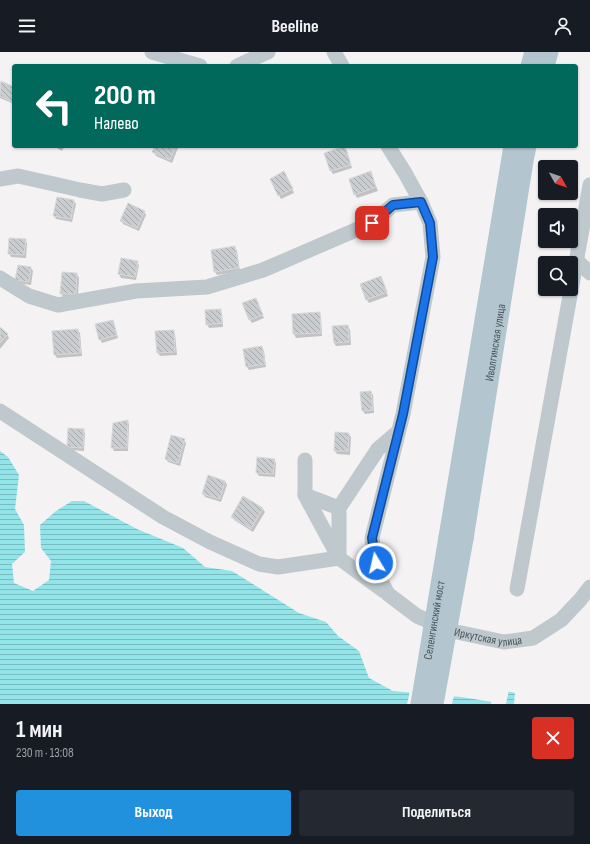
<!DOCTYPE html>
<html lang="ru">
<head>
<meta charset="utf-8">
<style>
	:root { --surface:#171b24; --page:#242831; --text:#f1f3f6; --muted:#9ea1a6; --accent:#2191de }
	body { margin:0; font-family:"Sofia Sans Condensed",sans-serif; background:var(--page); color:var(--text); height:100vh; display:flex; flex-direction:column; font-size:15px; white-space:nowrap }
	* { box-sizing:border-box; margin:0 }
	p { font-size:13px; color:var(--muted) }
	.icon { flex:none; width:22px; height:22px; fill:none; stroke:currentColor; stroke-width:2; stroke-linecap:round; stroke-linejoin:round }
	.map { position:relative; height:652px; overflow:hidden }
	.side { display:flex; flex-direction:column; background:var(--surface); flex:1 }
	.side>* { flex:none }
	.hud { position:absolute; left:12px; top:12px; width:566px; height:84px; border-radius:4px; box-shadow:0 1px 3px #0004; background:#00695c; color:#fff; overflow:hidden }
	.needle { width:26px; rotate:130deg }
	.tools { position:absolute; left:538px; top:108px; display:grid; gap:8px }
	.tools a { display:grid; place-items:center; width:40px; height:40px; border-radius:4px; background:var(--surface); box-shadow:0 1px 3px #0004; font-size:20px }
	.pin { position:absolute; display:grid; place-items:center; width:34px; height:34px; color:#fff; margin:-17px; border-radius:8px; box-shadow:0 2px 6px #0006 }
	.me { position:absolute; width:44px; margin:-22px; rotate:351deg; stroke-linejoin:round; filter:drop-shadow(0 0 3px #0008) }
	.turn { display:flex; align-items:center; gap:14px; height:84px; padding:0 16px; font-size:18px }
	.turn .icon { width:52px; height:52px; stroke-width:2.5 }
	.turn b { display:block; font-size:28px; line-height:34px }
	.round { display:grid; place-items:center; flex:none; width:42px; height:42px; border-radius:4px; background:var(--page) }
	.overview { display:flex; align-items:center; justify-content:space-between; height:68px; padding:0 16px }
	h1 { font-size:24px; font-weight:700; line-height:30px }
	.cta { display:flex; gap:8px; margin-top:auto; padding:8px 16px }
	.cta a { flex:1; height:46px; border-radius:4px; background:var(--accent); color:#fff; font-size:16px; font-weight:700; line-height:46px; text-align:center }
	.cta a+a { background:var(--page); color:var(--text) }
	header { display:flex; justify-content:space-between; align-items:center; height:52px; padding:0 16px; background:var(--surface); font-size:18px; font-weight:700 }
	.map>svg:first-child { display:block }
	.water { fill:url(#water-rules) }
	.pier { fill:#f4f2f2 }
	.shadow { fill:#0003 }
	.building { fill:url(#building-back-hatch); stroke:#d6d9dc }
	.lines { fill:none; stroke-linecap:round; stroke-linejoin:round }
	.minor { stroke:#bec8cd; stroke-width:15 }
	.major { stroke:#b3c5ce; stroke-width:19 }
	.major-bridge { stroke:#b3c5ce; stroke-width:19 }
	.route-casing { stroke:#114b97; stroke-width:10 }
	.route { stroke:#1a73e8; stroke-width:7 }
	.labels { text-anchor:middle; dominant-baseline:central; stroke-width:4; stroke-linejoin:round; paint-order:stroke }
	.street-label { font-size:12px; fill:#4a585e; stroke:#fff }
</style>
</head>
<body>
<header><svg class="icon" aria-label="menu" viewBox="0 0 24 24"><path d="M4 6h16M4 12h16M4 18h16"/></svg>Beeline<svg class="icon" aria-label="person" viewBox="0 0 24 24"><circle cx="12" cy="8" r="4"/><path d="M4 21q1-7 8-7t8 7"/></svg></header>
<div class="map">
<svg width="590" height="652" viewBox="0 0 590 652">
	<defs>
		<pattern id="water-rules" width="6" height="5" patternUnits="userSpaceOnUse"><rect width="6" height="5" fill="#92e4e9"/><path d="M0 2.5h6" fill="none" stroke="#79bcc0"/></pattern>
		<pattern id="building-back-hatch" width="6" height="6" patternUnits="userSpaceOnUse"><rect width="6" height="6" fill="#c9cdd0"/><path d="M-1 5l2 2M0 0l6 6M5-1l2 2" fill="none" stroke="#a5a9ac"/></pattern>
	</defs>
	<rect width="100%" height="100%" fill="#f4f2f2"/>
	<path class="water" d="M0 399 8 405 19 423 15 457 24 473 25 500 12 512 14 531 33 539 49 528 51 509 41 496 40 473 56 459 72 449H84L137 477 183 496 205 515 232 519 299 561 326 570 338 584 359 599 369 626 393 639 461 645 493 650 500 637 515 641 514 652H0Z"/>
	<path class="pier" d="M499 636 509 638 506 652H491L492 647Z
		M410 639 454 643 452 652H407Z"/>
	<path class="shadow" d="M1 31 14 36V52L0 46V33Z
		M53 94H65L62 99Z
		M156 94H177L178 96 172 111 156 104 154 100Z
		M312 94H321L313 96Z
		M345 96 347 99 352 116 333 122 331 119 326 101Z
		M286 124 294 141 281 147 271 127Z
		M372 124 378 139 357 146 355 142Z
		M74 149 76 152 72 170 56 167 54 164Z
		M144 159 146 163 139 179 123 172 122 169Z
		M25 188 27 191 26 206 11 205 9 201Z
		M235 195 237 199 240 219 217 223 215 220Z
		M121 207 137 210 139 213 136 228 121 226 119 222Z
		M31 216 33 219 31 233 18 231 16 228Z
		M77 222 79 226 78 245H63L61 241Z
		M382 228 388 244 369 251 367 248Z
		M256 247 264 266 252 271 250 268Z
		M220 258 222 261 223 275 209 276 207 272Z
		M319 262 321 265 322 284 296 286 294 282 293 263Z
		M112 269 114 272 118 286 102 291 100 287Z
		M348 274 350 278 351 293 336 294 334 291Z
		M0 276 7 282 9 286 0 297Z
		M78 278 80 281 82 304 57 306 55 303 53 280Z
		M173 279 175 282 177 303 160 304 158 301Z
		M262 295 264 299 266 315 249 318 247 315Z
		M371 340 373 343 374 361 365 362 363 359 361 341Z
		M127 369 129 372 128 399H114L112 395Z
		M83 378 85 381 84 399 70 398 68 395Z
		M349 382 351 385 350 403 337 402 335 399Z
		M184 388 186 391 180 414 168 410 166 407Z
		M274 408 276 411 275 425 259 424 257 421Z
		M225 429 227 433 221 450 205 445 203 441Z
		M243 446 263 457 265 460 253 480 234 468 232 465Z"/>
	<path class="building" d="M1 29 14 35V48L13 50 0 44Z
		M155 94H176L170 108 152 100Z
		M345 94 351 113 330 119 324 101Z
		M284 119 293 137 278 144 270 127Z
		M371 119 376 135 354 143 349 127Z
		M57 145 74 148 71 167 53 164Z
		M128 151 145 159 137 176 120 169Z
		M9 186 26 187 24 203 8 202Z
		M235 194 239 216 214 220 211 198Z
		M121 206 138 209 135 225 118 222Z
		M18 213 31 215 29 230 15 228Z
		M62 220 77 221 76 242H60Z
		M381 224 387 240 366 248 360 232Z
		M256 246 263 263 249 268 242 251Z
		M221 257 222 271 206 273 205 258Z
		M320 260 321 281 293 282 292 262Z
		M113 268 117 283 99 288 95 272Z
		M348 273 349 290 334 291 332 274Z
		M0 275 8 282 0 291Z
		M78 277 81 301 54 303 52 279Z
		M174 278 175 300 157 301 155 279Z
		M262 294 265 312 246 315 243 297Z
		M371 339 373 358 362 359 360 340Z
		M128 368 127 396H111L113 371Z
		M68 376 84 377 83 396 67 395Z
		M335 380 349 381 348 399H334Z
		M171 383 185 387 178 411 165 407Z
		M257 405 275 407 273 422 256 421Z
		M208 423 225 429 220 447 202 442Z
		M243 444 263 456 251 477 231 465Z"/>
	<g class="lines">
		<g class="minor">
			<path d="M152 0 200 14"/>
			<path d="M334 0 342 14"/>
			<path d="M237 14 268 0"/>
			<path id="s1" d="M388 94 405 121 421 150 430 171 433 205 403 362 372 486 378 524 388 542 417 564 452 579 504 590 533 586 561 568 580 548 590 535"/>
			<path d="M0 127 18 124 54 132 80 138 102 142 124 138"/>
			<path d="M576 208 590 221"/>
			<path d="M0 226 29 244 58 253 136 239 207 235 263 218 372 171 393 153 421 150"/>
			<path d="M0 359 163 465 210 490 259 512 278 515 339 506"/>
			<path d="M305 408V443L339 506 384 539"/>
			<path d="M305 443 339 456"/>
			<path d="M339 504V456L378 397 398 380"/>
			<path d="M517 537 590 133"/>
		</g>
		<g class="major">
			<path d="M530 14 534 0"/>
			<path d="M545 14 549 0"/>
			<path d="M448 485 513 94"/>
			<path id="s2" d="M464 487 524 109 527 94"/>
		</g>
		<g class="major-bridge">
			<path id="s3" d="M420 652 448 485"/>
			<path d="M434 652 464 487"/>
		</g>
	</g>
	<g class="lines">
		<g class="route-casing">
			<path id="route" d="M372 171 393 153 421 150 430 171 433 205 403 362 372 486 376 511"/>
		</g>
		<use href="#route" class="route"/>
	</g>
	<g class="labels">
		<g class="street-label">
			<text stroke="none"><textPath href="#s2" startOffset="199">Иволгинская улица</textPath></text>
			<text stroke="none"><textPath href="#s3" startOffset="85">Селенгинский мост</textPath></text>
			<text stroke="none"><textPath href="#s1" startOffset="580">Иркутская улица</textPath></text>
		</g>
	</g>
</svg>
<div class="tools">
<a><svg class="needle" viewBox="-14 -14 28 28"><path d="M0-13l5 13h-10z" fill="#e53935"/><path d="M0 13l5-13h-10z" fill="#9ea1a6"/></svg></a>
<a><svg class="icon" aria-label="sound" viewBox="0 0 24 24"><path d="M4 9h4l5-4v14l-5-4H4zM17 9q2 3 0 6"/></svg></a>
<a><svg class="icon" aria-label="search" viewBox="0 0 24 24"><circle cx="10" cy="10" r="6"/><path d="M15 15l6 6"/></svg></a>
</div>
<div class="pin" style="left:372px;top:171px;background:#d93025"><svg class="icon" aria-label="arrive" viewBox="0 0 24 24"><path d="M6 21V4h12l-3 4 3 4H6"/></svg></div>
<svg class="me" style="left:376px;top:511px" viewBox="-20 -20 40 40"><circle r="17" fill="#1a73e8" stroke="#fff" stroke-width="3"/><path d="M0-11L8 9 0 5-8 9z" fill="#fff"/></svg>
<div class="hud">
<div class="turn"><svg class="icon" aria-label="left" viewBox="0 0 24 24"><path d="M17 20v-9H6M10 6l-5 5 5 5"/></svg><div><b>200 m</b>Налево</div></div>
</div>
</div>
<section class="side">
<div class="overview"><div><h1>1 мин</h1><p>230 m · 13:08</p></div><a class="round" style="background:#d93025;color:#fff"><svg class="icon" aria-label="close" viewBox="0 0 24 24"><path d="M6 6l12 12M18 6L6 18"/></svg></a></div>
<div class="cta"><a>Выход</a><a>Поделиться</a></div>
</section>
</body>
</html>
